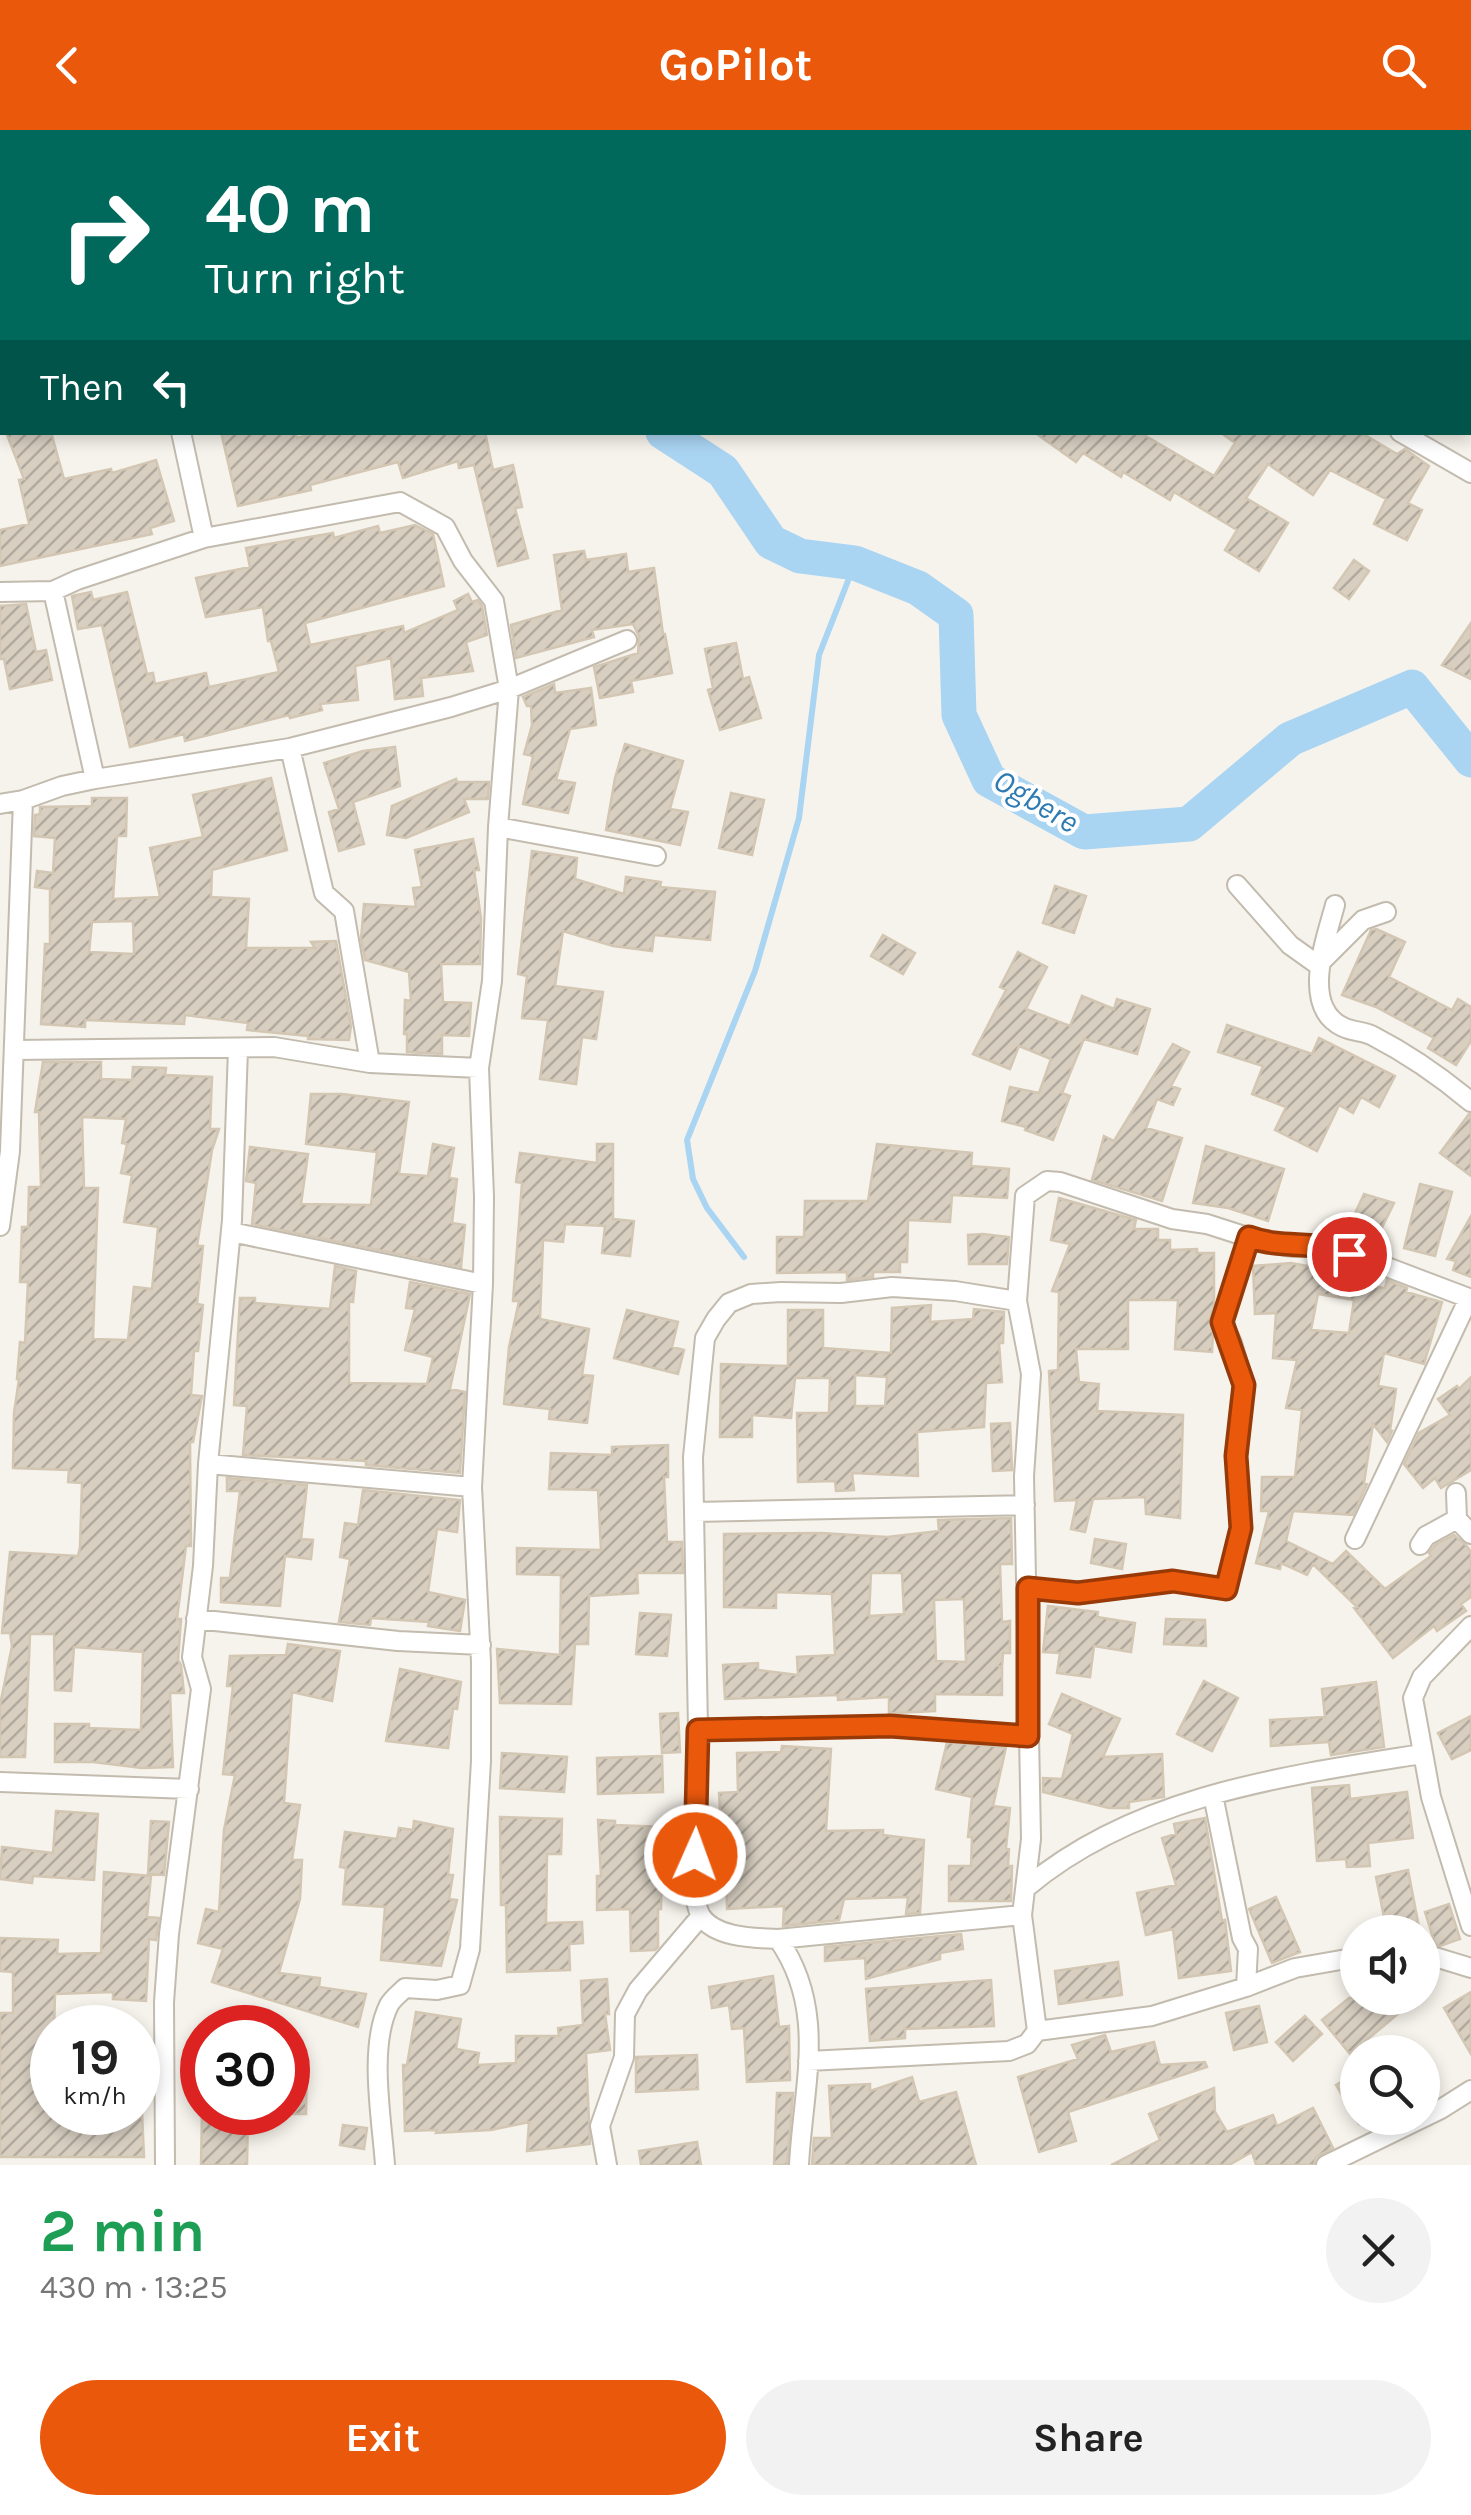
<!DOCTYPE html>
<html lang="en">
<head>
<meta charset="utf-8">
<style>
	:root { --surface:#fff; --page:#f2f2f2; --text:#222; --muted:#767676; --accent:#ea580c }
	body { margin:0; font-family:Karla,sans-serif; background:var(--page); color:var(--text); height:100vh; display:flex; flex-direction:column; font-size:38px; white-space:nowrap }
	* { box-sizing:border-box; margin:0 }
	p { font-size:32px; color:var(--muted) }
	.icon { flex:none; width:55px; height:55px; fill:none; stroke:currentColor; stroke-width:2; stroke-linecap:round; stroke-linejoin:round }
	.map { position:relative; height:2035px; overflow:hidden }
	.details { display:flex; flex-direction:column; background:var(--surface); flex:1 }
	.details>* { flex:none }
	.guide { position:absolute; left:0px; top:0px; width:1472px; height:305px; box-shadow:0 5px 15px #0003; background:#00695c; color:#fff; overflow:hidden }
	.controls { position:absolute; left:1340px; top:1785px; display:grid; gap:20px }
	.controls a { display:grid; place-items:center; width:100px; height:100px; border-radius:50%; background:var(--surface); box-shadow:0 5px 15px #0003; font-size:50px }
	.speed { position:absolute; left:30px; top:1875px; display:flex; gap:20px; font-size:50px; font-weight:700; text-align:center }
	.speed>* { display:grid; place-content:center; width:130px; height:130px; border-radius:50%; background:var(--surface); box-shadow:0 5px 15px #0003; line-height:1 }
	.speed small { font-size:25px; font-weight:400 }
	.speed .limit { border:15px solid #d22; background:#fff; color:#111 }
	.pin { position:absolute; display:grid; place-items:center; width:85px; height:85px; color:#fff; margin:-42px; border:5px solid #fff; border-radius:50%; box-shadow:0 2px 10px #0007 }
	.me { position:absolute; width:110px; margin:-55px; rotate:2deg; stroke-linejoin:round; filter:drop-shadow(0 0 8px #0008) }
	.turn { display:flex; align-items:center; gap:35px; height:210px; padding:0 40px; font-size:45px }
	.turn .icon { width:130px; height:130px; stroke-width:2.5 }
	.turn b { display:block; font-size:70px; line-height:85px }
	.then { display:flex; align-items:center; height:95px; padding:0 40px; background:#0003; gap:20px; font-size:38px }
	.round { display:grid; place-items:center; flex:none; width:105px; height:105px; border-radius:52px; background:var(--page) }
	.headline { display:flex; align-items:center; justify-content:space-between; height:170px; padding:0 40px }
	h1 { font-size:60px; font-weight:700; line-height:75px; color:#1e9e55 }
	.action { display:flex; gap:20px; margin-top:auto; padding:20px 40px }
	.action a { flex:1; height:115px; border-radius:60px; background:var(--accent); color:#fff; font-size:40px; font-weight:700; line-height:115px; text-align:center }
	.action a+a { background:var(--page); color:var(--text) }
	header { display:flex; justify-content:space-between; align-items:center; height:130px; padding:0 40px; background:var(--accent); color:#fff; font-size:45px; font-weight:700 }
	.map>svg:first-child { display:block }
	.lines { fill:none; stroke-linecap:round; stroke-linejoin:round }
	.stream { stroke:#a9d4f2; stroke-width:6 }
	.river { stroke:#a9d4f2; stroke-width:35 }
	.building { fill:url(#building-hatch); stroke:#d3c7b4; stroke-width:2.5; fill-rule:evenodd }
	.street-casing { stroke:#c2bbae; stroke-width:22 }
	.street { stroke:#fff; stroke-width:18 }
	.route-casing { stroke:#983908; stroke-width:25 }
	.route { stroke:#ea580c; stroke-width:18 }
	.labels { text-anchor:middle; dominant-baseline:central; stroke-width:8; stroke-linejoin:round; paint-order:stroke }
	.water-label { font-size:32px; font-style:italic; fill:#2e7ab2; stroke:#fff }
</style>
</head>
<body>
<header><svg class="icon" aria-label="back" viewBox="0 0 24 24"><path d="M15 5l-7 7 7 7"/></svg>GoPilot<svg class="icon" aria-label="search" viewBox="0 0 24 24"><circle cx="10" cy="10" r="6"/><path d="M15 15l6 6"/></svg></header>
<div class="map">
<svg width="1471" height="2035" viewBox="0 0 1471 2035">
	<defs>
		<pattern id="building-hatch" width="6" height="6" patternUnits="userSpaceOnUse" patternTransform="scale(2.5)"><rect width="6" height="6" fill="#d8cfc1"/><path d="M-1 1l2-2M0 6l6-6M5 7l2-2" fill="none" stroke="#b1aa9e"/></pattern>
	</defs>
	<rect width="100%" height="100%" fill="#f6f3ec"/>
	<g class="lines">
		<path class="stream" d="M744 1127 707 1078 693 1049 687 1010 755 841 799 688 819 525 855 433"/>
		<path class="river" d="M465 0 467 2
			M663 302 723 341 771 412 800 426 855 433 918 458 956 485 959 585 989 650 1084 702 1189 694 1290 609 1412 557 1471 630"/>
	</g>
	<path class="building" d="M6 302H51L64 349 111 339 112 343 156 330 174 391 150 398 152 404 0 436V400L29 394 19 350 24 349Z
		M221 302H296L297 308 317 302H485L493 340 513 335 522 377 515 378 528 428 498 436 474 335 459 338 458 331 403 348 398 332 310 355 311 360 238 376Z
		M1034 302H1139L1214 346 1235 313 1220 302H1360L1397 324 1405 319 1429 336 1408 373 1422 380 1407 410 1374 394 1386 369 1330 340 1313 365 1268 334 1246 368 1288 393 1259 441 1225 420 1237 400 1174 362 1170 370 1123 342 1121 347 1083 323 1076 332Z
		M415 395 433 404 444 456 305 493 310 515 403 496 404 503 458 480 454 471 468 464 472 472 478 470 482 476 487 505 466 512 473 541 421 548 423 566 395 569 391 528 355 536 358 570 320 574 322 580 290 588 289 585 185 611 184 604 130 617 102 495 78 499 72 466 91 462 93 470 127 462 147 544 153 543 155 554 206 543 209 557 279 542 271 511H268L263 477 206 487 196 448 250 437 246 418 333 403 334 408 378 396 380 403Z
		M584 421 586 430 626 424 628 442 654 438 663 504H665L672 543 631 551 633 562 600 568 594 537 638 523 639 506 633 494 592 500 594 507 516 528 511 495 562 480 554 425Z
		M1354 430 1369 441 1349 469 1334 458Z
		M26 474 36 522 46 520 52 550 10 559 4 529H0V476Z
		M1471 493V549L1442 535Z
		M736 513 743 549 749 547 761 588 720 600 708 560 713 558 705 519Z
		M554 554 555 563 591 558 596 595 570 599 556 650 575 653 568 683 523 674 533 626 524 624 532 595 531 576H527L523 567Z
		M625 614 683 631 670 679 688 682 680 715 606 700 615 648Z
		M395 617 400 656 353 672 364 714 339 721 329 682 339 679 324 633 363 621Z
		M271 648 287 720 212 740 211 767 249 769 246 818H315L311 812 336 811 351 896 349 910 308 909V906L247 900 248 893 185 885 184 894 85 890V897L41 894 45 814H50V759L35 757 37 741 53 743 55 708 34 706 35 685 40 684V677L92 676V668H127L126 706H117L113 769 160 767 150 718 203 707 193 665ZM133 791 134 824 89 822 92 792Z
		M456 649 457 652H489L488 669H464L469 682 406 708 387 705 392 676Z
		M731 663 764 670 752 725 719 718Z
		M473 709 479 740H474L481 788 480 834H441L443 872 471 873 469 906 442 905V924L407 922V904H404L405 870 411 871 409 842 365 830 361 809 364 774 416 777 413 758 422 757 415 720Z
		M532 721 577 728 575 749 624 764 626 747 661 752 660 757 715 762 710 810 654 805 652 821 613 816 563 801 555 856 603 862 596 909 582 907 576 954 540 949 548 890 522 888 527 846 518 844Z
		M1055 756 1086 766 1074 803 1043 793Z
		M1376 799 1405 812 1389 847 1452 880 1458 869 1471 877V911L1456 935 1428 918 1434 908 1376 877 1342 865 1371 800Z
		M883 805 915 823 903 844 871 826Z
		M1018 822 1047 837 1026 879 1070 896 1082 866 1114 879 1117 869 1150 879 1137 924 1084 909 1062 963 1070 966 1053 1010 1025 1000 1026 997 1002 991 1010 957 1039 963 1051 929 1019 916 1010 939 973 924 1006 860 1000 857Z
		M1227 895 1312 924 1319 908 1395 946 1379 977 1361 967 1353 983 1339 975 1317 1021 1275 1000 1286 977 1252 964 1263 936 1218 922Z
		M1173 914 1189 922 1171 956 1180 959 1173 975 1157 969 1146 998 1182 1008 1162 1071 1092 1050 1104 1006 1114 1011Z
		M43 932H101V949L132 950 133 937 166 938 165 945 212 947 210 999H219L212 1020 197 1116H203L197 1174 203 1175 198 1221H194L191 1265 202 1266 193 1312H190L191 1416H186L177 1489H181L178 1530 181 1535 184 1563H170L173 1637 142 1638 93 1632H55V1594H89V1598L141 1600 143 1522 74 1517 71 1561 55 1560 54 1504H30L25 1627H0V1575L12 1516 10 1503H2L10 1422 78 1426 80 1417 82 1353 68 1352 69 1340 13 1338 14 1283 19 1249H17L20 1212 25 1213 28 1152H20L22 1097H28L29 1057H41L39 982H35ZM82 987 126 989 122 1013 127 1014 121 1043 132 1045 124 1092 158 1097 152 1159 134 1157 128 1210 93 1209 98 1058H84Z
		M311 964H342L409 972 399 1044 428 1046 433 1014 454 1018 449 1048 457 1049 452 1093 465 1095 461 1137 252 1094 256 1053 246 1051 250 1017 308 1024 301 1074 371 1075 377 1022 306 1014Z
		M1469 984H1471V1046L1440 1023Z
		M597 1014H613V1089L634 1091 630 1126 602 1123 605 1096 565 1094 563 1112 543 1110 540 1189 589 1199 582 1245 593 1246 587 1293 549 1289 550 1279 504 1274 509 1217 519 1171H513L522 1053 516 1052 520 1023 597 1033Z
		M877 1014 972 1023 971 1036 1009 1039 1007 1068 952 1065 950 1092 908 1090 907 1132H900V1142H873V1147L847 1150V1142L777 1143V1107H804L805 1071H868Z
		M1206 1016 1284 1039 1268 1091 1228 1078 1193 1073Z
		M1420 1054 1452 1062 1435 1126 1404 1118Z
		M1364 1064 1394 1073 1372 1118 1344 1107Z
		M1059 1068 1136 1090 1134 1099H1158V1110H1170V1120L1197 1119V1123H1214V1175L1210 1190 1213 1203 1212 1222 1175 1219 1178 1170H1128V1219H1076L1079 1252 1099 1254 1097 1281 1183 1285 1180 1388 1146 1384 1145 1367 1093 1369 1085 1402 1071 1399 1077 1370 1055 1371 1049 1241 1058 1240 1059 1162 1052 1161 1070 1114 1051 1110Z
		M1471 1086V1147L1453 1140 1456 1131 1447 1129Z
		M983 1104 1009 1107 1007 1134H969L968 1105Z
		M1291 1133 1341 1142 1339 1152 1385 1158 1387 1150 1407 1158 1406 1162 1442 1172 1424 1234 1384 1223 1378 1256 1396 1259 1390 1301H1392L1387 1312 1373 1294 1364 1353 1367 1354 1353 1385 1293 1381 1286 1411 1333 1434 1346 1421 1385 1459 1431 1426 1429 1423 1435 1415 1454 1405 1466 1415 1471 1422V1467L1461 1474 1466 1481 1437 1501 1434 1496 1393 1528 1354 1478 1357 1477 1313 1434 1307 1445 1281 1433 1280 1439 1256 1433 1269 1381H1261L1262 1347H1295L1302 1280 1286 1278 1297 1230 1273 1228 1276 1183 1255 1184 1253 1136ZM1318 1164 1354 1170 1349 1203 1311 1200Z
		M335 1136 356 1141 353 1172 349 1171V1253L427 1254 433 1227 405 1220 415 1179 406 1178 410 1152 470 1164 450 1259 465 1262 460 1343 366 1335V1331L243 1325 247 1276 234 1275 240 1168H255V1173L330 1179Z
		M931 1175 930 1192 973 1189 974 1179 1004 1182 1003 1213H999L1002 1252 986 1253 984 1297 917 1302 918 1346 852 1343 854 1360 836 1361 835 1351 798 1352 797 1283H829L830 1248H795L791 1288 752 1285V1307H720L721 1234 788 1236V1180H823V1218L891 1223 892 1178ZM855 1245 887 1247 885 1276H855Z
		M627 1180 678 1192 672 1217 684 1220 678 1244 614 1228Z
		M1471 1247V1340L1441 1358 1435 1348 1423 1358 1404 1334 1419 1303 1450 1285 1438 1269 1457 1256 1459 1259Z
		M1010 1293 1012 1340 993 1341 991 1294Z
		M668 1315V1347H664L667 1412H682L683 1443H637L638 1463 589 1466 588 1514H575L571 1574 500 1573 497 1519 560 1525 561 1445 517 1444V1418L601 1420 598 1360 549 1359 551 1323 612 1325V1317Z
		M227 1348 307 1355 301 1409 313 1410 311 1429 285 1426 280 1476 221 1472V1448H230L240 1361H227Z
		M363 1360 460 1370 457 1402 437 1399 428 1462 465 1470 460 1501 428 1496 429 1492 371 1488 370 1495 339 1492 350 1429 340 1427 345 1393 358 1395Z
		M1011 1388 1012 1434H1000L1002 1492 1010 1491V1523H1003L1002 1537 998 1536 1002 1538V1565L935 1564V1581L895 1583H889V1567L838 1570V1565L725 1569 723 1535 758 1533V1540L798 1545 797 1527 835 1525 832 1464 776 1462V1478L724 1477V1404L821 1403 887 1407 939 1401 938 1390ZM871 1443H902L904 1484 869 1486ZM964 1469 966 1532 936 1531 934 1470Z
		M1095 1409 1126 1414 1122 1439 1091 1433Z
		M1048 1476 1098 1482 1097 1487 1135 1493 1131 1522 1094 1516 1090 1547 1057 1543 1060 1523 1043 1522Z
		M640 1483 671 1485 667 1526 636 1524Z
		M1166 1489 1205 1490 1206 1516 1164 1514Z
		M288 1514 340 1521 332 1571 292 1562 284 1673 300 1675 292 1730H302L300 1769 279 1843 320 1848 319 1857 366 1864 358 1897 212 1852 223 1819 198 1813 206 1779 219 1782 224 1700 235 1645 223 1644 233 1556H227L230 1526 286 1525Z
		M400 1539 461 1552 457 1579 453 1578 448 1618 386 1611Z
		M1204 1551 1238 1568 1212 1621 1177 1604Z
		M1376 1552 1384 1617 1331 1625 1329 1612 1271 1616 1270 1590 1325 1587 1322 1559Z
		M1062 1564 1120 1589 1103 1627 1162 1624 1164 1667 1129 1672V1678H1109L1043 1662V1648L1062 1649 1073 1604 1049 1594Z
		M678 1583 680 1622 662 1623 660 1584Z
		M1471 1586V1620L1452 1629 1438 1603Z
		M947 1612 1006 1617 993 1676 1010 1678 1006 1718 1009 1719 1008 1736H1012L1011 1771H949V1736H971L972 1707H968L972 1667 936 1659Z
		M782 1616 831 1619 826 1701 883 1700V1705L924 1710 920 1783 906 1784 908 1767 844 1769 839 1790 783 1796 784 1776 727 1779 725 1698H721L719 1663 738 1662 737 1623 781 1622Z
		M502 1623 567 1627 564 1662 500 1658Z
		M662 1626 663 1662 598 1664 597 1628Z
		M1349 1655 1350 1669 1407 1662 1413 1708 1368 1713 1370 1736 1347 1737 1346 1729 1317 1731 1312 1658Z
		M56 1681 98 1684 94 1750 33 1746 32 1753 0 1749 2 1717 53 1723Z
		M500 1687 562 1689 561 1724H547L546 1793 582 1792 583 1813 569 1814 570 1840 507 1842 506 1775H501Z
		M1205 1688 1222 1791 1225 1790 1231 1841 1179 1848 1173 1799 1146 1805 1137 1763 1176 1755 1162 1708 1176 1704 1174 1694Z
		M598 1690 615 1691V1695L663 1697 661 1779H658V1817L655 1820 631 1821 630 1779 597 1780V1746H601Z
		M151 1691 169 1692 164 1745 148 1744Z
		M414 1691 453 1699 448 1745H453L449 1769 457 1770 441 1836 381 1830 385 1777 343 1774 346 1738 340 1737 345 1702 397 1709 399 1698 413 1700Z
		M1408 1740 1419 1797 1387 1802 1376 1747Z
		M104 1742 151 1746 147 1787 159 1788 156 1810 149 1809 146 1871 113 1869V1862L55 1864 52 1982H142L144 2027H0V1883H13V1842L0 1841V1808L58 1810 57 1824 101 1823Z
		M1276 1767 1300 1822 1272 1833 1249 1779Z
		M1449 1774 1460 1809 1440 1816 1435 1814 1425 1782Z
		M961 1804 963 1819 940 1823V1829L866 1849 865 1828 825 1831V1817Z
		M1118 1832 1122 1865 1059 1874 1055 1841Z
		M773 1846 779 1897 789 1896 790 1950 747 1952 744 1898 732 1899 729 1875 712 1878 709 1857Z
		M607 1849 609 1884H605L610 1920 586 1923 590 2014 527 2021 529 1992 491 2000 436 2003 437 2000 405 2001 403 1935H407L416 1882 461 1889 456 1919 479 1923 477 1935 516 1933V1906H559L558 1898 583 1895 581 1851Z
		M991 1850 994 1896 905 1899V1908L870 1911 866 1859Z
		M1471 1862V1924L1444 1878Z
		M1349 1868H1417L1350 1924 1322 1890Z
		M1259 1876 1267 1912 1234 1920 1226 1883Z
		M1305 1886 1322 1904 1293 1931 1276 1912Z
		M1105 1905 1111 1922 1154 1912 1160 1935 1205 1932 1207 1937 1068 1982 1076 2011 1039 2022 1018 1947 1078 1929 1072 1915Z
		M697 1925 698 1959 636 1962V1927Z
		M288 1939H307L306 1984H288Z
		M1358 1942V1992L1336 1955Z
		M912 1947 919 1972 956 1962 976 2035H812L814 2008H832L829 1956 870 1954V1961Z
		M1214 1958 1215 1982 1227 2002 1273 1985 1277 1996 1313 1978 1333 2018 1316 2027 1314 2035H1256L1252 2022 1229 2035H1111L1160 2010 1149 1984Z
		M777 1963H793L787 2035H774Z
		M202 1982H248L247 2035H201Z
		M343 1995 367 1998 364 2019 340 2015Z
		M697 2012 701 2035H641L639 2021Z"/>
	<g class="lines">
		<g class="street-casing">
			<path id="street" d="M882 0 891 2
				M1275 0 1279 2
				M1033 2 1035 0
				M1470 45 1471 42
				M1470 116 1471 117
				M1470 241 1471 239
				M0 250 2 249
				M181 302 204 408
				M1400 302 1471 343
				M53 461 95 649
				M0 462 53 461 77 450 204 408 400 372 445 397 463 431 494 471 509 559 498 697 492 851 479 938 484 1067 483 1154 231 1102
				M290 618 324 763 344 781 370 933
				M0 674 23 670 62 656 95 649 290 618 451 577 509 559 627 510
				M498 697 656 726
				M1237 755 1290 815 1318 835 1363 790 1386 782
				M1335 775C1326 809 1300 877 1343 897 1353 902 1364 901 1373 906 1408 924 1441 947 1471 972
				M14 920 274 917 370 933 479 938
				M0 1096 10 1021 23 670
				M208 1334 472 1357
				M1456 1363 1457 1389 1471 1404
				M694 1382 1025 1375
				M1355 1409 1469 1168
				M1420 1415 1426 1406 1457 1389
				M1028 1458 1077 1463 1173 1451 1227 1459 1241 1398 1236 1326 1244 1255 1232 1213 1222 1192 1249 1107
				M196 1489 398 1511 481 1515
				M1471 1496 1422 1547 1413 1568 1431 1667 1471 1796
				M698 1599 890 1595 1028 1606
				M0 1652 189 1659
				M1213 1665 1242 1808 1248 1819 1246 1857
				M1027 1757C1137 1665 1285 1646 1422 1624
				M778 1809 1022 1785
				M1422 1823 1471 1838
				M1037 1901 1022 1785 1031 1709 1024 1346 1031 1244 1017 1171 1025 1066 1047 1051 1060 1052 1172 1089 1207 1094 1266 1113 1294 1117 1329 1115 1471 1169
				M808 1931 1009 1921 1027 1914 1037 1901 1152 1886 1246 1857 1295 1838 1358 1827
				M165 2035 164 1872 169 1804 201 1559 192 1527 203 1436 208 1334 232 1090 238 919
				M385 2035C382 1990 368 1917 389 1875 392 1869 400 1863 405 1858L437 1860 460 1855 470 1819 481 1631V1532L472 1357 483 1154
				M607 2035 600 1996 624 1927 625 1884 638 1860 701 1786
				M799 2035C803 1955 828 1880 778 1809 755 1808 715 1808 701 1786 697 1780 696 1769 694 1762L698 1599 693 1327 705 1208 716 1189 729 1173 751 1164 781 1162 841 1163 892 1157 955 1161 1017 1171
				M1326 2035 1441 1979 1471 1960"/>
		</g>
		<use href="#street" class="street"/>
	</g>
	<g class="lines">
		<g class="route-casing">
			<path id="route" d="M695 1725 698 1600 890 1596 1028 1606V1458L1078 1463 1173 1451 1226 1459 1241 1398 1236 1326 1244 1255 1222 1192 1249 1107C1284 1120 1316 1109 1349 1124"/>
		</g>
		<use href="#route" class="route"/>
	</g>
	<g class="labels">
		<g class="water-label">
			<text transform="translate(1036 671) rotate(31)">Ogbere</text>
		</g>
	</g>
</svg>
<div class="controls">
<a><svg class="icon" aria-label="sound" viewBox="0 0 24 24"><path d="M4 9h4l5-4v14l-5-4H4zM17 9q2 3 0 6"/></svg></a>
<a><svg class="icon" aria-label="search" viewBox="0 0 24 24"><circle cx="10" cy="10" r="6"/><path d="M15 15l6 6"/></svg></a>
</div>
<div class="speed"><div>19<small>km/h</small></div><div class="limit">30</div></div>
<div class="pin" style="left:1349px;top:1124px;background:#d93025"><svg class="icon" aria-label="arrive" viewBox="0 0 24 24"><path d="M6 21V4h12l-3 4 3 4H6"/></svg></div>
<svg class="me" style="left:695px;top:1725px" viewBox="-20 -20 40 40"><circle r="17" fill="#ea580c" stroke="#fff" stroke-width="3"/><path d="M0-11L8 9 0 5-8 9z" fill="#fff"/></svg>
<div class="guide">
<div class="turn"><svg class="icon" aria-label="right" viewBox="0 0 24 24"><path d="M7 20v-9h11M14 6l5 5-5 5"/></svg><div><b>40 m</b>Turn right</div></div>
<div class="then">Then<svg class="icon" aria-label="left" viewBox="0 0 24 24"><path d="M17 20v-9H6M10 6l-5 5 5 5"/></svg></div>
</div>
</div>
<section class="details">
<div class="headline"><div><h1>2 min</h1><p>430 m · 13:25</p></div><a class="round"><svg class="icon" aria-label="close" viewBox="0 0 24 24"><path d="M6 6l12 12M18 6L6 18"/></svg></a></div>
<div class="action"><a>Exit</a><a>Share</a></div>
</section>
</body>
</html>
